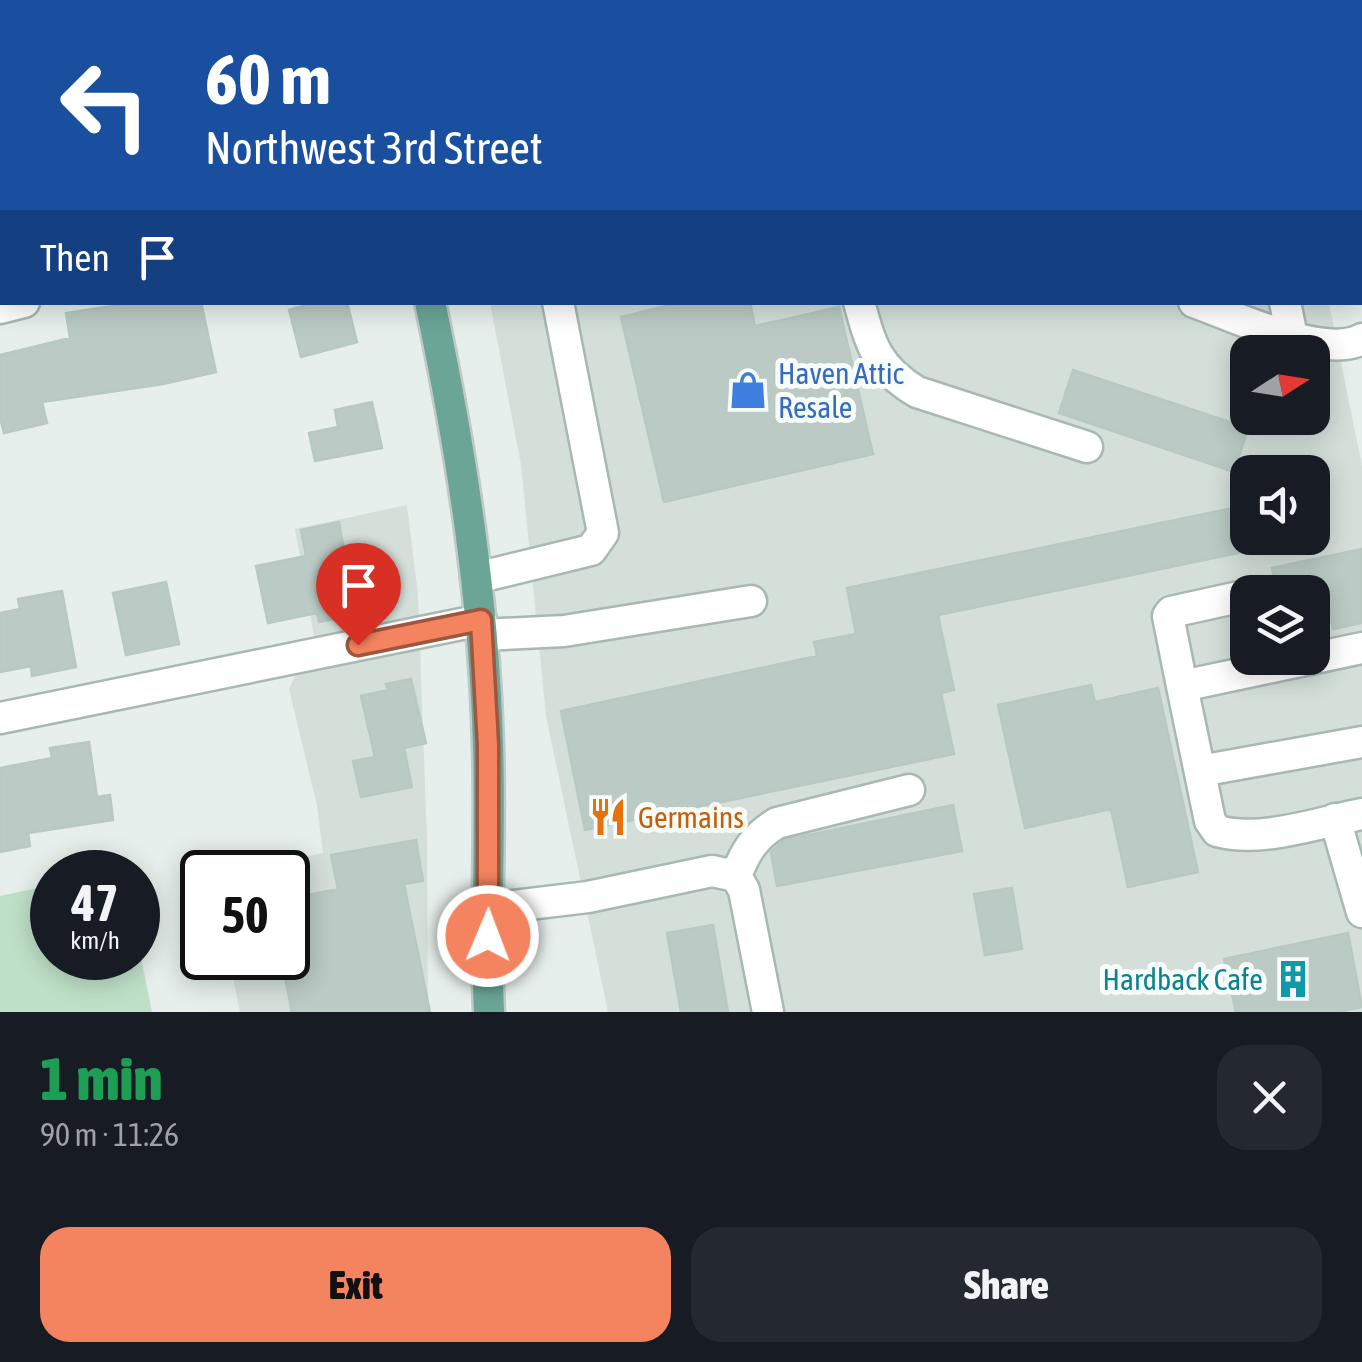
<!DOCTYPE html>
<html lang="en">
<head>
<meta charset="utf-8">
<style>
	:root { --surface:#171b24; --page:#242831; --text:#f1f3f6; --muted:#9ea1a6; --accent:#f4845f }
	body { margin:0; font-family:"Asap Condensed",sans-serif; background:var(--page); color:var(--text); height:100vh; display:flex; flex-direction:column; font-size:38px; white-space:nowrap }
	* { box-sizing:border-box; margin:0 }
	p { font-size:32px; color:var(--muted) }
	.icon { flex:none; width:55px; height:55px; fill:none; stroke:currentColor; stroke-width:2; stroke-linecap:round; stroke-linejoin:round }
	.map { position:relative; height:1012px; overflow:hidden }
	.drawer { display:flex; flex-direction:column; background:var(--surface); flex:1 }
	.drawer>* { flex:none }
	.guide { position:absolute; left:0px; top:0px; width:1362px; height:305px; box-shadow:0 5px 25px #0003; background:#1a4fa0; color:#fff; overflow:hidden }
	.needle { width:65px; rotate:78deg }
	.tools { position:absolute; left:1230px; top:335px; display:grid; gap:20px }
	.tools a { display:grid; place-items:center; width:100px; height:100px; border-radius:20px; background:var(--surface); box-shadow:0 5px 25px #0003; font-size:50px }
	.speed { position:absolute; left:30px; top:850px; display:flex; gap:20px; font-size:50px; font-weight:700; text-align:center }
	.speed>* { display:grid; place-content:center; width:130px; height:130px; border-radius:50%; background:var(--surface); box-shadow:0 5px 25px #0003; line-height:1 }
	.speed small { font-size:25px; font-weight:400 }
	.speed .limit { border:5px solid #111; border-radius:15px; background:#fff; color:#111 }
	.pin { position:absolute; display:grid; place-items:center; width:85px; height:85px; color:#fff; margin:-102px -42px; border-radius:50% 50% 50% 0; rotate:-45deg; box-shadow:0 0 10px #0007 }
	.pin .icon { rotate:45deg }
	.me { position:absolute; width:110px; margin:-55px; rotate:1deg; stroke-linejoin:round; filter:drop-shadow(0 0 8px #0008) }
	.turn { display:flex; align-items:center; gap:35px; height:210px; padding:0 40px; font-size:45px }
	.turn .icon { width:130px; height:130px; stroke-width:2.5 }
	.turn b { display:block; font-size:70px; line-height:85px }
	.then { display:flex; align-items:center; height:95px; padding:0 40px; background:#0003; gap:20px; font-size:38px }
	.round { display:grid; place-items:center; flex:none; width:105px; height:105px; border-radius:30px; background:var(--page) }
	.head { display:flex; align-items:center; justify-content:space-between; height:170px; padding:0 40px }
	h1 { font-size:60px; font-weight:800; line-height:75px; color:#1e9e55 }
	.action { display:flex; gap:20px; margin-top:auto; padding:20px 40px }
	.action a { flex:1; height:115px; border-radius:30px; background:var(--accent); color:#111; font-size:40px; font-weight:800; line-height:115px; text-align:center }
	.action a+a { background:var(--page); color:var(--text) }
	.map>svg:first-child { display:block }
	.built { fill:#d4dfda; fill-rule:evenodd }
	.green { fill:#bfe0c8 }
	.building { fill:#bbcac4; stroke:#b8c9c2; stroke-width:2.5 }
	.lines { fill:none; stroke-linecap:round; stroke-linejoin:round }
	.minor-casing { stroke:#a8b8b2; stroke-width:35 }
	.major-casing { stroke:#c2cac8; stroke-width:35 }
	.minor { stroke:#fff; stroke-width:30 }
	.major { stroke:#6aa596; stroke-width:30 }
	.route-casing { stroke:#9f563e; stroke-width:25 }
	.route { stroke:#f4845f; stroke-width:18 }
	.labels { text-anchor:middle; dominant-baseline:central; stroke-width:10; stroke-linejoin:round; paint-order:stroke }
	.shop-label { font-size:30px; fill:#366cbe; stroke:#f7fbf9; text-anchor:start }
	.food-label { font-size:30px; fill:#c56008; stroke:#f7fbf9; text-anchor:start }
	.culture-label { font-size:30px; fill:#0d838f; stroke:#f7fbf9; text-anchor:end }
</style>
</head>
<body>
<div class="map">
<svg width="1362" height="1012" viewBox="0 0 1362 1012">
	<rect width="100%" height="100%" fill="#e6efeb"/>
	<path class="built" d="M441 0H1094L1081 2Z
		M490 303H1329L1362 466V1012H608L546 716 521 465ZM1248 352H1312V418H1248ZM1248 472H1312V538H1248ZM1248 592H1312V658H1248Z
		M407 505 418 594 427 839 428 1012H240L229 958H288V872H236L323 853 317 806 289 689 314 636 295 529Z"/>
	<path class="green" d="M52 885V958H138V943L152 1012H0V896Z"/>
	<path class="building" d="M139 302H201L216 372 163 384 42 402 47 423 4 433 0 417V355L70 338 66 313Z
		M318 302H347L357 342 301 357 289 310Z
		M683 302H750L755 326 839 307 873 454 664 502 621 317Z
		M1073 370 1248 428 1234 472 1059 413Z
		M372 402 382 448 315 461 309 433 338 427 335 410Z
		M1233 508 1243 552 938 615 954 690 941 693 954 754 585 830 561 711 817 656 814 642 856 634 847 588Z
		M339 522 350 585 364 582 369 612 319 622 317 613 268 623 256 566 306 556 301 530Z
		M1362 549V623L1333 629 1327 601 1312 604V592H1277L1272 568Z
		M166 582 179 644 126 655 113 593Z
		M62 591 76 667 32 676 31 666 0 672V613L20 609 18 599Z
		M411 679 426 743 404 748 412 787 361 797 353 761 375 757 361 696 388 690 386 684Z
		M1091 685 1095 702 1158 688 1198 872 1128 887 1111 809 1025 828 998 705Z
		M89 742 97 797 110 795 113 820 28 833 30 846 0 852V768L52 758 50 748Z
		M953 805 962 851 777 886 771 852 785 840Z
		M416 840 423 881 404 884 430 1012H292L281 958H288V899L338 889 331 855Z
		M1012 888 1022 949 985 955 974 894Z
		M713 925 728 1012H681L667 933Z
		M1348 933 1362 1007 1338 1012H1236L1224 959Z"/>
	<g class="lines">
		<g class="minor-casing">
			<path id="minor" d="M34 0 35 2
				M167 0 168 2
				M248 0 249 2
				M795 0 796 2
				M922 0 923 2
				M74 2 86 0
				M1328 2 1332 0
				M1360 8H1362
				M1360 227 1362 237
				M859 302C871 346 877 368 917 392L1087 447
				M1194 302C1234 316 1324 360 1362 339
				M1285 302 1292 337
				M0 308 24 302
				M476 578 591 550 603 533 558 302
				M482 635 564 631 751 601
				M1362 648 1182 686 1210 821 1217 831C1261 843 1317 823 1362 814
				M1182 686 1168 616 1171 612 1248 595
				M0 718 481 620
				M1200 771 1362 742
				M1335 819 1362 912
				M736 876C745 852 754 837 777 823L909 790
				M489 909 588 897 712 871 736 876 744 890 768 1012"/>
		</g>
		<g class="major-casing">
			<path id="major" d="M373 0 374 2
				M430 302C461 449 484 596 488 746 491 835 485 924 489 1012"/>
		</g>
		<use href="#minor" class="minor"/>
		<use href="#major" class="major"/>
	</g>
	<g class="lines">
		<g class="route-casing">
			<path id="route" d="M358 645 481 620 488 745V936"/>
		</g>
		<use href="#route" class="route"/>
	</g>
	<defs>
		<g id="shop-bare" transform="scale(3)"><path d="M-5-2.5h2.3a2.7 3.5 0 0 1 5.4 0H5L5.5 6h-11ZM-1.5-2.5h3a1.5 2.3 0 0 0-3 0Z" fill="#3f7fe0" stroke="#f7fbf9" stroke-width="2.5" paint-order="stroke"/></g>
		<g id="restaurant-bare" transform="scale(3)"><path d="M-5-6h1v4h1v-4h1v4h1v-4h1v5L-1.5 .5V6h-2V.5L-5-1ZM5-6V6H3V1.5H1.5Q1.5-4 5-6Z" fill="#e8710a" stroke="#f7fbf9" stroke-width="2.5" paint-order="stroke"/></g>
		<g id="building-bare" transform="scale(3)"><path d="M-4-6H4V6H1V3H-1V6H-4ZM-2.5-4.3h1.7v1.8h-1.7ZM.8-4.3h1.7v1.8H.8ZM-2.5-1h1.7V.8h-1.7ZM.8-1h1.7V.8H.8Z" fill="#0f9aa8" stroke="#f7fbf9" stroke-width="2.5" paint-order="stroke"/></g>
	</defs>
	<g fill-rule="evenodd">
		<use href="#shop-bare" x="748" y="390"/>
		<use href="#restaurant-bare" x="608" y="817"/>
		<use href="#building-bare" x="1293" y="979"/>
	</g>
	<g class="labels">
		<g class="shop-label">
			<text x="778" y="373">Haven Attic<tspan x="778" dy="34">Resale</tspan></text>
		</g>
		<g class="food-label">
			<text x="638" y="817">Germains</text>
		</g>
		<g class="culture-label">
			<text x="1263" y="979">Hardback Cafe</text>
		</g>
	</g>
</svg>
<div class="tools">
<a><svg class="needle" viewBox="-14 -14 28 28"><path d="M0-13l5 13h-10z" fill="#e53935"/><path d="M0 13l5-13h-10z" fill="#9ea1a6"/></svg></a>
<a><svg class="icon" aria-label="sound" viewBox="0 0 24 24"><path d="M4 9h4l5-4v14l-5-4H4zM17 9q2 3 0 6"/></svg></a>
<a><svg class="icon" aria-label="layers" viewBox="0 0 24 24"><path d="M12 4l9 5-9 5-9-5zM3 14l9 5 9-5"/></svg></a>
</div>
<div class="speed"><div>47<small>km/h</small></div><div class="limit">50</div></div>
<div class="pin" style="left:358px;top:645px;background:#d93025"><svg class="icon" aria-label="arrive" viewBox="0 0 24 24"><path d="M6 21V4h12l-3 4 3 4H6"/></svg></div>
<svg class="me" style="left:488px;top:936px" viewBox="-20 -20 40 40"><circle r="17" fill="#f4845f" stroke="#fff" stroke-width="3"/><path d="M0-11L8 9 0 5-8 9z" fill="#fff"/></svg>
<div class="guide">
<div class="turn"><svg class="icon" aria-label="left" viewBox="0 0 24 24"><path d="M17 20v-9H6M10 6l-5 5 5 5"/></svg><div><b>60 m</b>Northwest 3rd Street</div></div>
<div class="then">Then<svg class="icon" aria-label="arrive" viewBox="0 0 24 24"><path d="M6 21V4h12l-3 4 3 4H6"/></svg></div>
</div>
</div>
<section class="drawer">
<div class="head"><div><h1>1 min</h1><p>90 m · 11:26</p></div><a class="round"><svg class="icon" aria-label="close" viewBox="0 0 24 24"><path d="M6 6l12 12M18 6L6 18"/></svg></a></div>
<div class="action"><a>Exit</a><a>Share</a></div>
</section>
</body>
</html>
